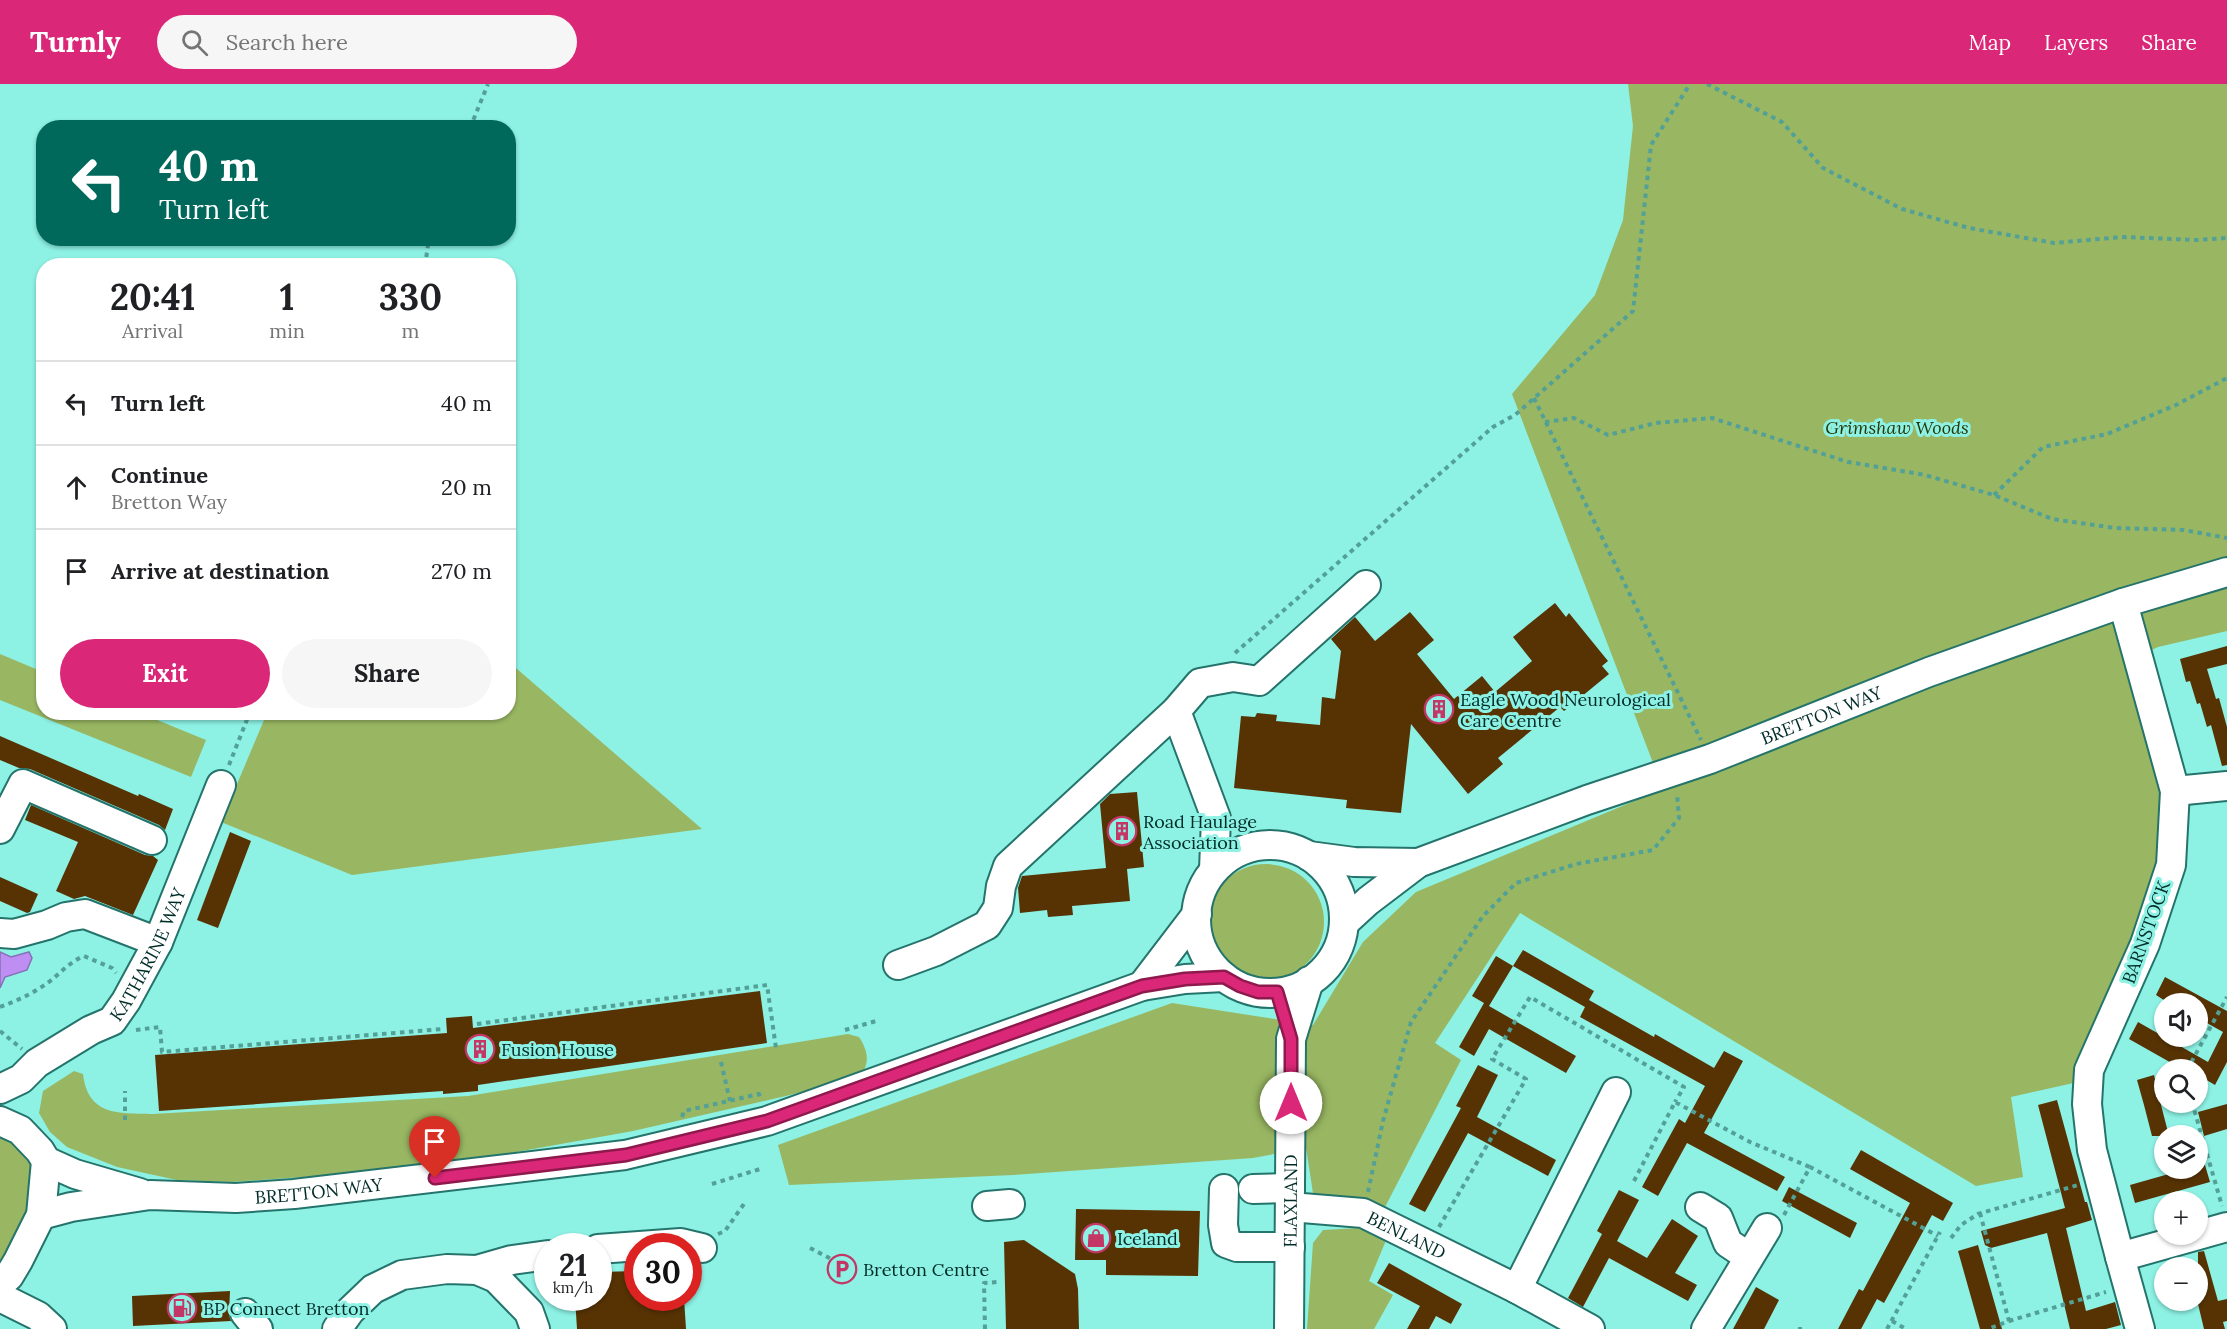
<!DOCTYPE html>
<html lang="en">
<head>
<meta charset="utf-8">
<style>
	:root { --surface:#fff; --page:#f6f6f6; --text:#202124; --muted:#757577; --line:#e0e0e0; --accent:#db2777 }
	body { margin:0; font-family:Lora,serif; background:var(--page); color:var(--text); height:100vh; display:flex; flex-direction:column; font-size:22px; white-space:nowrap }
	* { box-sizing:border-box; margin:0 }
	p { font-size:20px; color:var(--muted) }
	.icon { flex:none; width:33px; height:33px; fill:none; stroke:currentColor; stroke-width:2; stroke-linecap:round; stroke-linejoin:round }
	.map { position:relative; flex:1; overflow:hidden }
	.details { position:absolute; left:36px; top:174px; width:480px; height:462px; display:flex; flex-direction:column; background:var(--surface); border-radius:24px; box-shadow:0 2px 4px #0004 }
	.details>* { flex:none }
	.banner { position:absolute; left:36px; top:36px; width:480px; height:126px; border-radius:24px; box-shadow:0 2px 4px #0004; background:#00695c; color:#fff; overflow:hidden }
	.buttons { position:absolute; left:2154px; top:909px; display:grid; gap:12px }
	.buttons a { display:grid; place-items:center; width:54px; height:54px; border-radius:50%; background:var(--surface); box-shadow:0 2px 4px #0004; font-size:30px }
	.speed { position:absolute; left:534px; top:1149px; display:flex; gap:12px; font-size:30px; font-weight:700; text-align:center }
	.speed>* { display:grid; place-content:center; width:78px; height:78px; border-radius:50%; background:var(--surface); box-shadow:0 2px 4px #0004; line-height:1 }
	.speed small { font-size:15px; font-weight:400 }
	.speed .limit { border:9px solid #d22; background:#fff; color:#111 }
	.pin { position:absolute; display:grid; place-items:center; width:51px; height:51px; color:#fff; margin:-62px -26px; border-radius:50% 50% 50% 0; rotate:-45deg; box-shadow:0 0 6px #0007 }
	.pin .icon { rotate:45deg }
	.me { position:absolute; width:66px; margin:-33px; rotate:0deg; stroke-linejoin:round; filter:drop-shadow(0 0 4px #0008) }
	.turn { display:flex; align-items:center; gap:21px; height:126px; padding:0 24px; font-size:27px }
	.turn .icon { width:78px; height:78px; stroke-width:2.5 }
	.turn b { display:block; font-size:42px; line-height:51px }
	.eta { display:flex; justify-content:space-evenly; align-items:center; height:102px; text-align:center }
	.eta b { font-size:36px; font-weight:700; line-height:42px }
	.action { display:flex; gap:12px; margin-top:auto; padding:12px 24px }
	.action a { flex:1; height:69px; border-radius:36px; background:var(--accent); color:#fff; font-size:24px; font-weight:700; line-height:69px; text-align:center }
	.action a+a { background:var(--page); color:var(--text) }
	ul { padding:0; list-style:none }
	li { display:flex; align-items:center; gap:18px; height:84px; padding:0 24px; border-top:2px solid var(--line) }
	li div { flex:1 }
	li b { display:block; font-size:22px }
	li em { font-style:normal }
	header { display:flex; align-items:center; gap:36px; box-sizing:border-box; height:84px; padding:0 30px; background:var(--accent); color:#fff }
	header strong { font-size:28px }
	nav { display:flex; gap:33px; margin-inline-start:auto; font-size:21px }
	.search { width:420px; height:54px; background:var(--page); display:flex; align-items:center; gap:15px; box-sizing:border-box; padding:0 21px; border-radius:33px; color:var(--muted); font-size:22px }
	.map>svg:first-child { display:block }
	.green { fill:#99b762 }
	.water { fill:#be8ef3; stroke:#8571b6; stroke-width:1.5 }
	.building { fill:#573304 }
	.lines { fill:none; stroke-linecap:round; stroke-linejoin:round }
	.minor-casing { stroke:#24746c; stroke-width:32 }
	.path { stroke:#53a096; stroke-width:4; stroke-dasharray:4.5 4.5; stroke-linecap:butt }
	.minor { stroke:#fff; stroke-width:28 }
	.route-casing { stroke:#8e194d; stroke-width:15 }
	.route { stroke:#db2777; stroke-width:10 }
	.labels { text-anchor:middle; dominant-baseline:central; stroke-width:6; stroke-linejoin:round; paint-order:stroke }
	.park-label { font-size:18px; font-style:italic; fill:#293807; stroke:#8df1e4 }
	.poi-label { font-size:18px; fill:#002c28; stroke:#8df1e4; text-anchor:start }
	.street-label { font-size:18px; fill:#002c28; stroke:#8df1e4 }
</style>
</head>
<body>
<header>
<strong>Turnly</strong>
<div class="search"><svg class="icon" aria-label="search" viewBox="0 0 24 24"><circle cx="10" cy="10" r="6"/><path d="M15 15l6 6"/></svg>Search here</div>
<nav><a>Map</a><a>Layers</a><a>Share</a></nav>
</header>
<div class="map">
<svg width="2227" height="1245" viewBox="0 0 2227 1245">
	<rect width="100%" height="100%" fill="#8df1e4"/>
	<path class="green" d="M1628 0H2227V547L2158 563 2130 576 2162 702 2161 780 2078 998 2011 1013 2023 1093 1976 1102 1520 829 1435 959 1461 976 1383 1127 1313 1109 1306 1064 1253 1074 1013 1091 789 1101 778 1061 1172 919 1313 941 1363 858 1416 808 1663 705 1512 310 1595 211 1623 136 1633 42Z
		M0 570 43 588 44 628 140 629 206 656 191 693 0 616Z
		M509 578 702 745 352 791 221 738 267 629 508 628Z
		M1208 838a58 58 0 1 1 116 0a58 58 0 1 1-116 0Z
		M848 950 859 953C868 967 870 977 861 992L790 1011 633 1047 488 1073 358 1089 232 1098 177 1096 117 1083 67 1063 50 1048 39 1029 43 1007 74 987 83 990C88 1032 118 1029 153 1030L468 1012Z
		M0 1037 46 1077 0 1200Z
		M1359 1144 1387 1154 1369 1197 1393 1211 1374 1245H1307L1313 1159 1323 1146Z"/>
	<path class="water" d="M0 868 11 873 29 868 32 874 27 886 5 893 0 904Z"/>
	<path class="building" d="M1555 519 1566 533 1569 529 1608 577 1602 582 1609 590 1564 627 1560 623 1498 674 1503 680 1468 710 1411 640 1401 729 1346 724 1347 716 1234 704 1241 632 1255 633 1257 629 1277 631 1276 637 1320 641 1322 613 1335 615 1341 567 1331 555 1355 533 1375 557 1410 528 1434 556 1417 570 1454 615 1482 592 1495 608 1532 577 1513 553Z
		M2227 562V580L2207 585 2216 615 2219 614 2227 643V681L2222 682 2211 641 2207 643 2200 619 2197 620 2190 597 2186 598 2180 575Z
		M0 652 138 712 139 710 173 725 165 746 159 741 30 685 19 684 0 676Z
		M1137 708 1144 783 1127 785 1130 817 1072 822 1073 831 1048 833 1047 826 1020 829 1018 804 1022 792 1106 784 1100 720 1110 710Z
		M31 721 145 771 153 772 158 776 133 831 85 812 74 815 56 807 78 758 25 736Z
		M230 748 251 757 218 844 197 836Z
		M0 793 38 810 30 828 27 829 0 817Z
		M1523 866 1594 907 1589 916 1654 953 1655 950 1714 984 1724 967 1743 977 1704 1049 1785 1093 1777 1107 1687 1059 1658 1112 1642 1103 1679 1035 1685 1039 1705 1002 1580 933 1585 923 1513 882Z
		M1496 872 1513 882 1489 922 1576 972 1566 989 1489 945 1474 972 1459 963 1484 919 1472 912Z
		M2165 893 2227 927V978L2215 1001 2198 991V986H2187L2176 979 2175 981 2129 955 2138 938 2208 978 2223 948 2198 934V920H2170L2156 911Z
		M760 907 767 959 478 1001V1007L443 1010V1007L159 1027 155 971 447 949 446 934 472 932 473 944Z
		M1478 981 1498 991 1477 1033 1556 1076 1548 1092 1468 1049 1425 1128 1409 1120 1461 1024 1456 1022Z
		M2154 991 2160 1017 2169 1052H2152L2144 1021 2137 996Z
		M2057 1016 2085 1118H2087L2092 1136 2066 1144 2086 1227 2115 1218 2121 1241 2106 1245H2070L2047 1149 1991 1164 1985 1161 1981 1147 2065 1124 2038 1021Z
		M2227 1020V1045L2204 1052 2198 1028Z
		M1861 1066 1953 1119 1943 1137 1932 1131 1884 1219 1877 1215 1861 1245H1838L1859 1205 1863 1207 1910 1119 1850 1085Z
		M2205 1081 2210 1098 2135 1119 2130 1101 2190 1084H2198V1082Z
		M1789 1103 1857 1139 1850 1154 1782 1117Z
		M1619 1106 1639 1116 1617 1157 1647 1174 1672 1135 1698 1152 1675 1189 1697 1201 1688 1217 1609 1174 1583 1223 1568 1214 1602 1150 1597 1147Z
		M1076 1125 1200 1127 1198 1192 1106 1191V1176H1075Z
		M1024 1156 1075 1190 1078 1205 1079 1245H1006L1004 1158Z
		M1978 1161 2002 1245H1980L1958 1167Z
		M2204 1167 2218 1217 2227 1215V1237L2223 1238 2225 1245H2204L2198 1220V1168Z
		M1389 1179 1462 1220 1451 1240 1436 1232 1429 1245H1407L1420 1222 1377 1199Z
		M638 1187V1214H684L686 1245H577L575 1214H598V1188Z
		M1756 1203 1779 1216 1764 1245H1733Z
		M230 1207 229 1231 231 1237 133 1242 132 1212Z"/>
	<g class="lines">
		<g class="minor-casing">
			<g id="minor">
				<path d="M2123 519 2175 707 2171 781 2145 860 2089 986 2087 1020 2092 1066 2120 1173 2227 1143"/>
				<path d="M1176 627 1216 734 1214 786"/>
				<path d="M2175 707 2227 702"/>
				<path d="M0 745 23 700 152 756"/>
				<circle cx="1270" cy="835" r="74"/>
				<path d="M1309 772 1354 778 1418 779"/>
				<path id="s1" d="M1344 839 1368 817 1418 779 1587 716 1710 675 1929 588 2123 519 2227 488"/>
				<path d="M0 849 14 850 47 841 66 833 85 830 158 858"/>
				<path d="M898 881 936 867 987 841 998 824 1001 802 1008 782 1176 627 1200 599 1233 593 1259 597 1366 501"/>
				<path d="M1142 902 1197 830"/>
				<path id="s2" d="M0 1005 21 995 37 979 91 946 112 937 126 917 158 858 221 701"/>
				<path d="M0 1037 20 1046 40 1067 46 1077 41 1131 18 1177 9 1192 0 1200"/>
				<path d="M46 1077 75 1090 140 1109"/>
				<path d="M1224 1105 1223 1141 1226 1159 1237 1163H1290"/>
				<path d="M1253 1105 1290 1104"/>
				<path d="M987 1122 1010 1120"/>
				<path id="s3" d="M1290 1123 1363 1129 1517 1205 1590 1245"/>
				<path d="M1700 1123 1718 1134 1728 1159 1749 1173"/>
				<path id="s4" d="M41 1131 71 1123 150 1111 236 1114 294 1110 625 1071 767 1037 1142 902 1185 895 1224 893"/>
				<path d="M598 1165 681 1159 702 1164"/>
				<path d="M2120 1173 2140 1245"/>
				<path d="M477 1186 512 1176 548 1171"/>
				<path d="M1517 1205 1616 1008"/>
				<path d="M0 1213 38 1232 52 1245"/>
				<path d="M245 1229 258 1245"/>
				<path d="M337 1245 350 1227 373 1205 402 1191 447 1185 477 1186 496 1194 529 1228 535 1245"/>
				<path id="s5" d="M1289 1245 1291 955 1309 897"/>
				<path d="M1706 1245 1767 1144"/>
			</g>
		</g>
		<path class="path" d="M1707 0 1782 38 1823 84 1902 125 1969 144 2054 159 2122 153 2197 156 2227 154
			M470 44 488 0
			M425 182 429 154
			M1534 314 1701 656
			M1545 338 1574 334 1608 351 1656 339 1712 334 1848 378 1925 391 1994 411 2052 435 2115 444 2184 446 2227 454
			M1994 411 2043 363 2107 350 2176 321 2227 294
			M1235 569 1493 343 1515 331 1633 227 1651 61 1690 0
			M229 681 250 628
			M0 923C16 917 32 910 46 900 59 891 69 878 84 872L112 884 116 889
			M477 940 767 901 776 964
			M136 946 160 943 162 968 443 945
			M845 946 876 937
			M0 947 22 965
			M721 978 730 1017
			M2187 986 2227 913
			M2192 1018 2222 1122
			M682 1033 684 1027 759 1010 761 1014
			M125 1036V1007
			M1634 1097 1675 1018 1750 1058 1810 1083
			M712 1100 760 1085
			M1368 1108 1383 1037 1411 938 1483 832 1516 799 1576 780 1653 766 1679 734 1677 710
			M1980 1129 2009 1237 1988 1245
			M1784 1131 1810 1083 1938 1152
			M1439 1143 1526 995 1492 975 1530 913 1684 1003 1675 1018
			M718 1150 725 1147 746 1117
			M1951 1154 1961 1141 1978 1130 2078 1101
			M810 1164 839 1179
			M1892 1237 1906 1245
			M2009 1237 2106 1208
			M985 1245 984 1199 997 1198
			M1798 1245H1802
			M1887 1245 1940 1148"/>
		<use href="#minor" class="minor"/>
	</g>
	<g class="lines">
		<g class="route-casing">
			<path id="route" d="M435 1094 626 1071 767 1037 1142 902 1185 895 1224 893 1240 902 1258 908H1277L1291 955V1019"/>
		</g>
		<use href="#route" class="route"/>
	</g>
	<defs>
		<g id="building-ring" transform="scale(1.5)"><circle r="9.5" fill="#8df1e4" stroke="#c33665" stroke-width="1.5"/><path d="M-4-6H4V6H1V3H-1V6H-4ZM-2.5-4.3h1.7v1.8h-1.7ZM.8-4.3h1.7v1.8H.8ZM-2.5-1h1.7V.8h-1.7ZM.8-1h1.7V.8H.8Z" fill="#c33665"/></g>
		<g id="shop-ring" transform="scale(1.5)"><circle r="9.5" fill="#8df1e4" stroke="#c33665" stroke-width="1.5"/><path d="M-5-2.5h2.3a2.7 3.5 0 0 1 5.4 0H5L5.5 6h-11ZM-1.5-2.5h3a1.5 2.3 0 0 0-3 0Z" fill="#c33665"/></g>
		<g id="parking-ring" transform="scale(1.5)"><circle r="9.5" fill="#8df1e4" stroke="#c33665" stroke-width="1.5"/><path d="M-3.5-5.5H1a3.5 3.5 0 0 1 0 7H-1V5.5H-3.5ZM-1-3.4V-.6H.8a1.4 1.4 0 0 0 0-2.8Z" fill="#c33665"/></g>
		<g id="fuel-ring" transform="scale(1.5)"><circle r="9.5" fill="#8df1e4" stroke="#c33665" stroke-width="1.5"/><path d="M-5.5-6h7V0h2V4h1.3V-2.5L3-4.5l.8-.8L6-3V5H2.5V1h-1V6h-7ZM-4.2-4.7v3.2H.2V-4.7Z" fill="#c33665"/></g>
	</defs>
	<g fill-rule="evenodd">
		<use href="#building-ring" x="1439" y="625"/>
		<use href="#building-ring" x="1122" y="747"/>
		<use href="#building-ring" x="480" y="965"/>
		<use href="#shop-ring" x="1096" y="1154"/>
		<use href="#parking-ring" x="842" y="1185"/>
		<use href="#fuel-ring" x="182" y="1224"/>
	</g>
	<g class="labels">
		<g class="park-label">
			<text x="1897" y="343">Grimshaw Woods</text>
		</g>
		<g class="poi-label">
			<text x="1460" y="615">Eagle Wood Neurological<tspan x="1460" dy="21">Care Centre</tspan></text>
			<text x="1143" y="737">Road Haulage<tspan x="1143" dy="21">Association</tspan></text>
			<text x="501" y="965">Fusion House</text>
			<text x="1117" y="1154">Iceland</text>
			<text x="863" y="1185">Bretton Centre</text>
			<text x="203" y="1224">BP Connect Bretton</text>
		</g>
		<g class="street-label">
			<text stroke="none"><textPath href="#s1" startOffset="525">BRETTON WAY</textPath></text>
			<text transform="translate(2146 848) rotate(-70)">BARNSTOCK</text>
			<text stroke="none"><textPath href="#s2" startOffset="208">KATHARINE WAY</textPath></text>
			<text stroke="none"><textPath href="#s4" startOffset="280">BRETTON WAY</textPath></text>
			<text stroke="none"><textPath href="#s5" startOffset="128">FLAXLAND</textPath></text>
			<text stroke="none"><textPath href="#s3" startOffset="122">BENLAND</textPath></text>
		</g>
	</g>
</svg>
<div class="buttons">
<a><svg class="icon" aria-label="sound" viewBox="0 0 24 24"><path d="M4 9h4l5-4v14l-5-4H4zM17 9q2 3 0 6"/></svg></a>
<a><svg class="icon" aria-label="search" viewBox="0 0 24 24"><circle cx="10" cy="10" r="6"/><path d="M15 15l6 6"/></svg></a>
<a><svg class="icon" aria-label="layers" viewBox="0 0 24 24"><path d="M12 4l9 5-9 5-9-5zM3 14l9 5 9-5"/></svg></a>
<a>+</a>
<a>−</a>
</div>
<div class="speed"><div>21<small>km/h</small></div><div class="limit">30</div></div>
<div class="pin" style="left:435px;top:1094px;background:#d93025"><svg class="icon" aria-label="arrive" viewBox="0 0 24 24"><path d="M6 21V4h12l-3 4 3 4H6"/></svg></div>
<svg class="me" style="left:1291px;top:1019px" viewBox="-20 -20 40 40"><circle r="19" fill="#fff"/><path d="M0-13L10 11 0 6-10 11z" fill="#db2777"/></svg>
<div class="banner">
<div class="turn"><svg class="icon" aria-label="left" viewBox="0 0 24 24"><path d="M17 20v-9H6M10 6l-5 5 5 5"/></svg><div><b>40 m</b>Turn left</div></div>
</div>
<section class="details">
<div class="eta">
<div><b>20:41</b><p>Arrival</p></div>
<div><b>1</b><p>min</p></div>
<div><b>330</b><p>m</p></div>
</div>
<ul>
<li><svg class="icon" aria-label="left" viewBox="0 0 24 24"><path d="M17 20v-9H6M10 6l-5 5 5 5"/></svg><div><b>Turn left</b></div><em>40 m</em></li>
<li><svg class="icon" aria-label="ahead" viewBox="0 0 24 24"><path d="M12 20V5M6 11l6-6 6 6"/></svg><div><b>Continue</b><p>Bretton Way</p></div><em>20 m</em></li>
<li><svg class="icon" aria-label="arrive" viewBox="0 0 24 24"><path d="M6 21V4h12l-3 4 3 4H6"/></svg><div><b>Arrive at destination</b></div><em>270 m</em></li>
</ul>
<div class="action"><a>Exit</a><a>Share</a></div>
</section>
</div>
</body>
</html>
